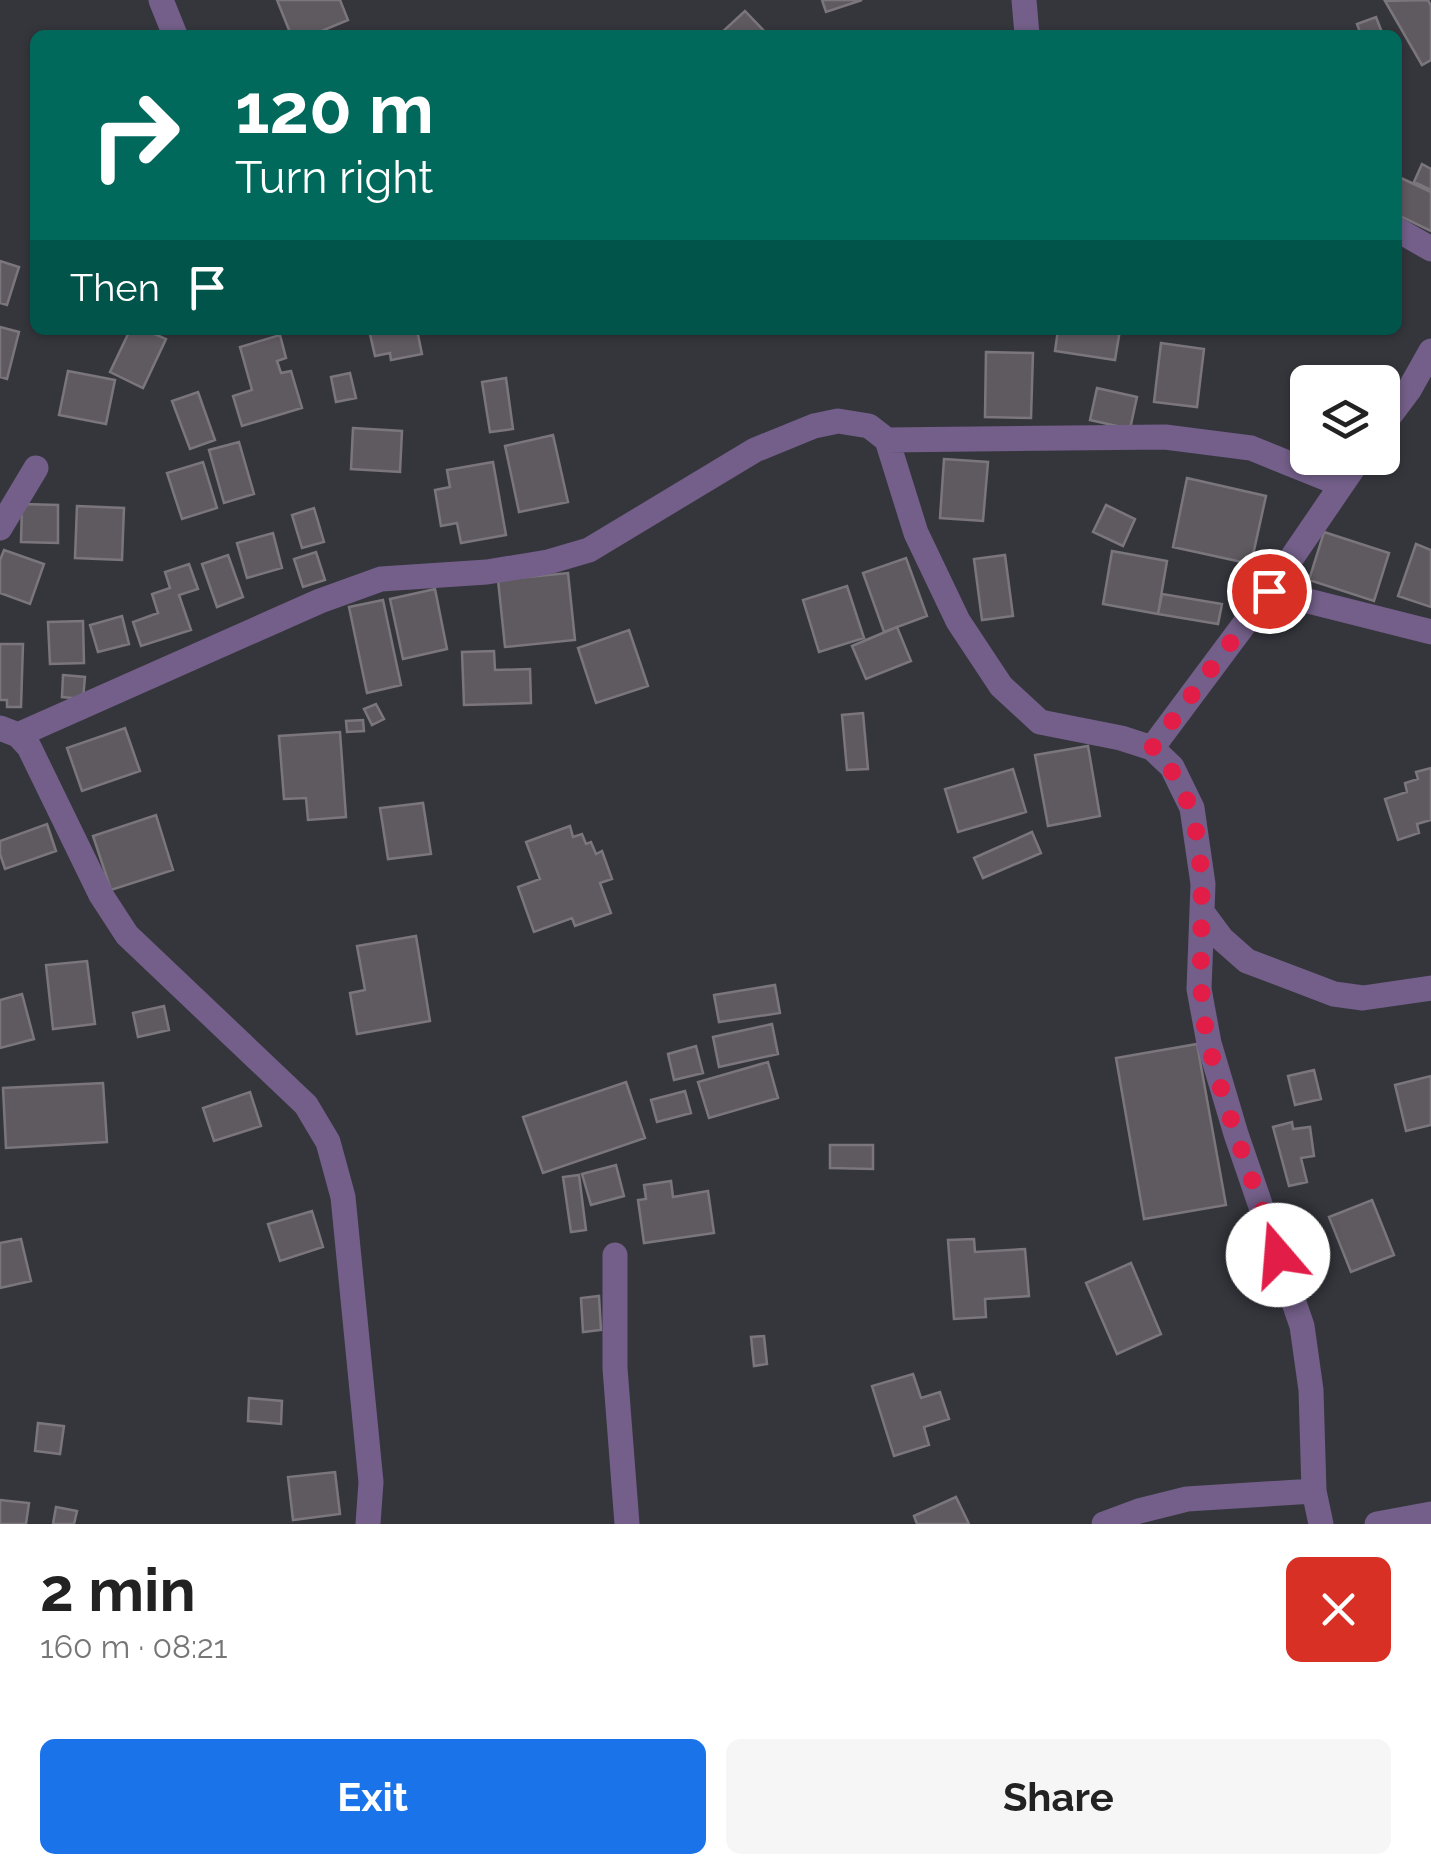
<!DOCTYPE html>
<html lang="en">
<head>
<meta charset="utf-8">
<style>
	:root { --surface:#fff; --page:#f6f6f6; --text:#222; --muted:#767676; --accent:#1a73e8 }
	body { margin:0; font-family:Raleway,sans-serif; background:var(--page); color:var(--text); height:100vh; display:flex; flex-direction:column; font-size:38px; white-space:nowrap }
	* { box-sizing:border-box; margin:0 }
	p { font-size:32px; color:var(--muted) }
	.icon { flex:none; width:55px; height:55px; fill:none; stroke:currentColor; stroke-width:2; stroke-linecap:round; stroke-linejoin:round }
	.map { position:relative; height:1524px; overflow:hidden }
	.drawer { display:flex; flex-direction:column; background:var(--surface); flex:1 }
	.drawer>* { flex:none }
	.hud { position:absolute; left:30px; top:30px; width:1372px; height:305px; border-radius:15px; box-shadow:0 2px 8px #0004; background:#00695c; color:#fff; overflow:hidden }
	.controls { position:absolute; left:1290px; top:365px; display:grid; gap:20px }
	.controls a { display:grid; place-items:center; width:110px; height:110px; border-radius:15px; background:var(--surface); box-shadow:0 2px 8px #0004; font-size:50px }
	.pin { position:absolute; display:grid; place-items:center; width:85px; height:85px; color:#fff; margin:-42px; border:5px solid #fff; border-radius:50%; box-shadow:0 2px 10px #0007 }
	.me { position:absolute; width:110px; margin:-55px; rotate:342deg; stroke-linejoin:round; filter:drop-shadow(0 0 8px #0008) }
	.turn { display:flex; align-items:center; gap:35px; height:210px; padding:0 40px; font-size:45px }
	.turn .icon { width:130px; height:130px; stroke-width:2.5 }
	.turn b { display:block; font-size:70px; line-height:85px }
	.then { display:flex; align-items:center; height:95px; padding:0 40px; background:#0003; gap:20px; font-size:38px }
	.round { display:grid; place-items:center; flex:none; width:105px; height:105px; border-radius:15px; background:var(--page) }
	.overview { display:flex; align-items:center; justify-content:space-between; height:170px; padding:0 40px }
	h1 { font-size:60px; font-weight:700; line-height:75px }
	.action { display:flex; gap:20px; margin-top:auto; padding:20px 40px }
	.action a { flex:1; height:115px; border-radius:15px; background:var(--accent); color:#fff; font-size:40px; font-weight:700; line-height:115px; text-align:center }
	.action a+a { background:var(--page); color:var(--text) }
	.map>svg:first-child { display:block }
	.building { fill:#5f5a60; stroke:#7b767c; stroke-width:2.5 }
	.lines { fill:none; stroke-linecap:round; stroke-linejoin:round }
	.minor { stroke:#735f89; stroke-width:25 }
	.route { stroke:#e11d48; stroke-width:18; stroke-dasharray:0 32.4 }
</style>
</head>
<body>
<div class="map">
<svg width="1431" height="1524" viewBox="0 0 1431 1524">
	<rect width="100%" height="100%" fill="#35363c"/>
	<path class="building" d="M277 0H340L348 20 312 35H291Z
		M822 0H862L826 12Z
		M1428 0 1431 6V60L1422 65 1385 1Z
		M745 11 768 35H719Z
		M1376 17 1383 35H1361L1357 24Z
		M1422 164 1431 169V190L1414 182Z
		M1401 178 1431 192V231L1398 215V186Z
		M0 261 19 267 7 305 0 303Z
		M0 327 19 332 7 379 0 377Z
		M130 330H146L166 339 143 388 110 372Z
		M369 330H417L422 354 391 360 390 353 375 356Z
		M1058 330H1120L1115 360 1055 351Z
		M280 335 286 358 277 361 281 373 291 371 302 408 242 426 233 396 252 390 240 347Z
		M1161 343 1204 349 1197 407 1154 402Z
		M986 352 1033 353 1031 418 985 417Z
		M68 371 115 380 106 424 59 415Z
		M350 373 356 398 336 402 331 377Z
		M506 378 513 429 490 432 482 382Z
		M1097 388 1137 397 1130 429 1090 420Z
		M198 392 215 440 190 449 172 401Z
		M353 428 402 431 400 472 351 469Z
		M553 435 568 502 519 512 505 446Z
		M239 442 254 494 224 503 209 450Z
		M944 459 988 462 983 521 940 518Z
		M203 462 217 508 182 519 167 473Z
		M493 462 506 535 461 543 457 523 441 526 435 490 450 487 447 470Z
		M1187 478 1266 496 1251 564 1173 547Z
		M22 504 58 505V543L21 542Z
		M1106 505 1135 519 1123 546 1093 532Z
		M77 506 124 508 122 560 75 558Z
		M314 508 324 542 302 548 292 515Z
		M1324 532 1389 553 1374 601 1309 580Z
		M273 533 282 568 247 578 237 543Z
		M1416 544 1431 550V607L1398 596Z
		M4 550 44 564 30 604 0 593V560Z
		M1112 551 1167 561 1158 614 1103 604Z
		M316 552 325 580 303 587 294 559Z
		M228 555 243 597 217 607 202 564Z
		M1005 555 1013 616 982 620 974 559Z
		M906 558 927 616 884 632 863 573Z
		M189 564 198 589 179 595 191 630 141 646 133 622 158 613 152 594 170 588 165 572Z
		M568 573 575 640 505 647 498 580Z
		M847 586 864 638 819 652 803 600Z
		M435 589 447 649 403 659 390 599Z
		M1162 594 1222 604 1218 624 1158 614Z
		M383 600 401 685 367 693 349 607Z
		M122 616 129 644 98 652 90 625Z
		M83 621 84 663 50 664 48 622Z
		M897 627 911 661 866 679 852 646Z
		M629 630 648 686 596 703 578 648Z
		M0 644H23L21 707H7V700H0Z
		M494 651 495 670 530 669 531 703 464 705 462 652Z
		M63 675 85 677 83 699 62 697Z
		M376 704 384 719 372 725 364 709Z
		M863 713 868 769 847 770 842 715Z
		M363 720 364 731 347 732 346 721Z
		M125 728 140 771 82 791 67 748Z
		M340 732 346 817 308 820 306 798 284 799 279 736Z
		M1088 746 1100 816 1048 826 1035 755Z
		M1431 768V820L1417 824 1419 833 1398 840 1385 799 1407 792 1405 783 1418 779 1416 772Z
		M1013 769 1026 812 958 832 945 789Z
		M423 803 431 854 388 859 380 808Z
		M156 815 173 870 111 890 93 836Z
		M47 824 56 851 5 869 0 854V841Z
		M570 826 573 837 582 834 586 844 591 842 596 854 602 851 612 879 600 883 611 913 575 926 572 918 534 932 518 887 540 879 526 842Z
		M1032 832 1041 853 983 878 974 858Z
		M416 936 430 1021 357 1034 350 993 365 990 357 946Z
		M87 961 95 1024 53 1029 46 965Z
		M775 985 780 1013 719 1022 714 995Z
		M22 994 34 1039 0 1048V1000Z
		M164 1006 169 1030 138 1037 133 1013Z
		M772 1024 778 1054 719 1067 713 1037Z
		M1197 1044 1226 1205 1144 1219 1116 1058Z
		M696 1046 703 1073 674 1080 668 1054Z
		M768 1062 778 1098 709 1118 698 1082Z
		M1314 1070 1321 1099 1295 1105 1288 1076Z
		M1431 1076V1125L1406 1131 1395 1085Z
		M626 1082 645 1138 543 1173 523 1117Z
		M103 1083 107 1142 6 1148 3 1088Z
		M685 1091 691 1113 657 1122 651 1100Z
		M250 1092 261 1126 214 1141 203 1108Z
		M1292 1122 1293 1129 1310 1127 1314 1156 1301 1158 1307 1182 1289 1186 1273 1127Z
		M830 1145H873V1169L830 1168Z
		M616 1165 624 1196 591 1205 582 1174Z
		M579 1175 586 1230 571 1232 563 1177Z
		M671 1181 673 1197 708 1191 714 1233 644 1243 638 1200 646 1199 644 1185Z
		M1372 1200 1394 1255 1351 1272 1329 1217Z
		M312 1211 323 1247 280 1261 268 1224Z
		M21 1239 31 1281 0 1288V1243Z
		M974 1239 975 1252 1025 1249 1029 1296 985 1299 986 1317 954 1319 948 1240Z
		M1131 1263 1161 1334 1117 1354 1086 1283Z
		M599 1296 601 1330 583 1332 581 1298Z
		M764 1336 767 1364 754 1366 751 1337Z
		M913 1374 921 1398 940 1392 949 1419 924 1427 929 1445 894 1456 872 1386Z
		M249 1398 282 1401 281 1424 248 1421Z
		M38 1423 64 1426 60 1454 35 1451Z
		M335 1472 340 1514 293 1520 288 1477Z
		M956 1497 969 1524H917L914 1516Z
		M0 1500 29 1503 26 1524H0Z
		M56 1507 77 1511 74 1524H53Z"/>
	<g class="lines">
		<path class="minor" d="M161 0 175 35
			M1024 0 1027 35
			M1398 230 1431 249
			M1382 426 1409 390 1431 351
			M887 440 1165 437 1251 448 1340 484
			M0 528 36 468
			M1269 591 1431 632
			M0 728 18 735 29 747 101 895 127 935 306 1105 328 1142 343 1197 371 1482 368 1524
			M18 735 320 601 381 579 487 572 548 562 589 550 755 450 814 426 838 421 869 426 887 440 916 533 958 621 1001 686 1040 722 1121 738 1152 748 1172 767 1192 808 1203 884 1199 989 1209 1043 1236 1134 1302 1326 1311 1390 1314 1491 1321 1524
			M1152 748 1269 591 1360 458
			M1202 912 1222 939 1247 961 1334 994 1363 998 1431 988
			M615 1255V1368L627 1524
			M1104 1524 1139 1511 1187 1499 1314 1491
			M1377 1524 1431 1514"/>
	</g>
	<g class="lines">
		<path class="route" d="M1269 591 1152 748C1233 826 1184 947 1209 1045 1227 1117 1255 1185 1278 1255"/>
	</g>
</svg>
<div class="controls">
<a><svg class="icon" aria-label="layers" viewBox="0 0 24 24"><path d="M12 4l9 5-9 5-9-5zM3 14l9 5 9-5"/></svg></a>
</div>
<div class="pin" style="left:1269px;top:591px;background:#d93025"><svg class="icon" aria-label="arrive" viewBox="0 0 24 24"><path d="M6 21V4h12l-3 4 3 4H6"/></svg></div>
<svg class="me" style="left:1278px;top:1255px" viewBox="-20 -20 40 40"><circle r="19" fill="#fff"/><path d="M0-13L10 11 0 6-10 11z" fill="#e11d48"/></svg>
<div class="hud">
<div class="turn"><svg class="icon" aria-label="right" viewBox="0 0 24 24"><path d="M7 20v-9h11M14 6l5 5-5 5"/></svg><div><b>120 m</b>Turn right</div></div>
<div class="then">Then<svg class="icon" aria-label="arrive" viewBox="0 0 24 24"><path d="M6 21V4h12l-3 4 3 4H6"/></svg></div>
</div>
</div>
<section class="drawer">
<div class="overview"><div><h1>2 min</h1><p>160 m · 08:21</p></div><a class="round" style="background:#d93025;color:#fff"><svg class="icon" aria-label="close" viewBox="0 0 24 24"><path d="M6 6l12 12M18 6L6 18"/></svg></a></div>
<div class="action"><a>Exit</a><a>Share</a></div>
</section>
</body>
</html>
